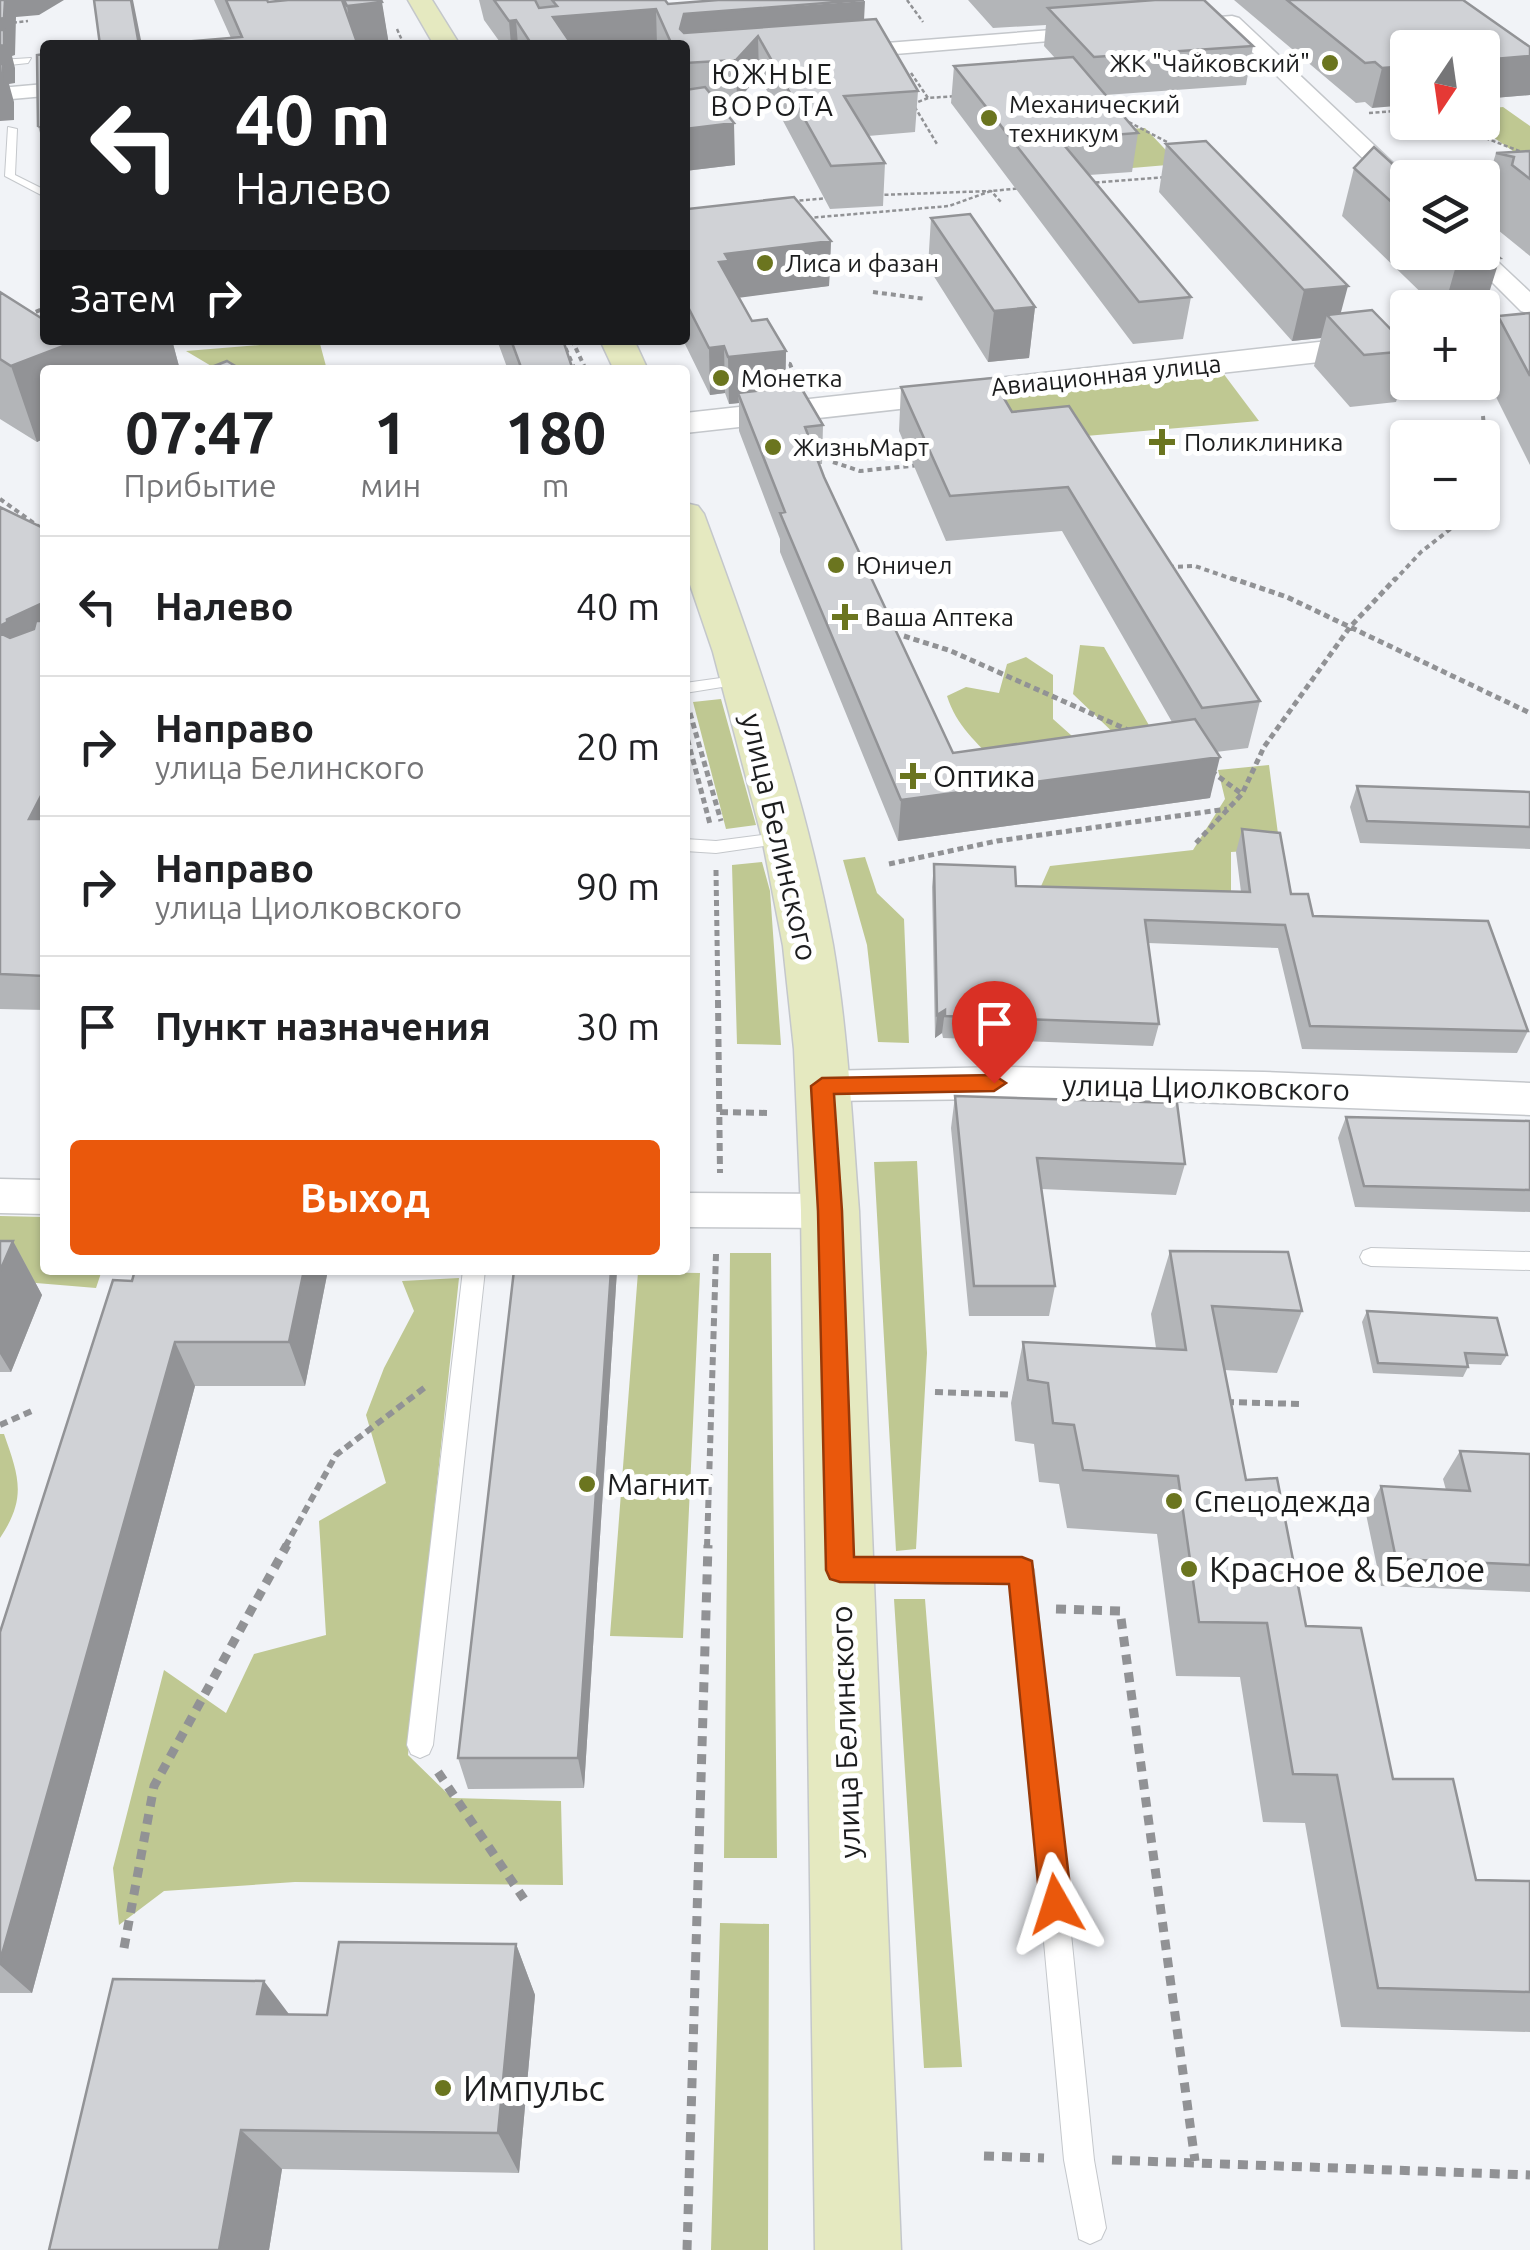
<!DOCTYPE html>
<html lang="ru">
<head>
<meta charset="utf-8">
<style>
	:root { --surface:#fff; --page:#f2f2f2; --text:#202124; --muted:#757577; --line:#e0e0e0; --accent:#ea580c }
	body { margin:0; font-family:Ubuntu,sans-serif; background:var(--page); color:var(--text); height:100vh; display:flex; flex-direction:column; font-size:38px; white-space:nowrap }
	* { box-sizing:border-box; margin:0 }
	p { font-size:32px; color:var(--muted) }
	.icon { flex:none; width:55px; height:55px; fill:none; stroke:currentColor; stroke-width:2; stroke-linecap:round; stroke-linejoin:round }
	.map { position:relative; flex:1; overflow:hidden }
	.side { position:absolute; left:40px; top:365px; width:650px; height:910px; display:flex; flex-direction:column; background:var(--surface); border-radius:10px; box-shadow:0 2px 8px #0004 }
	.side>* { flex:none }
	.guide { position:absolute; left:40px; top:40px; width:650px; height:305px; border-radius:10px; box-shadow:0 2px 8px #0004; background:#202124; color:#fff; overflow:hidden }
	.needle { width:65px; rotate:193deg }
	.buttons { position:absolute; left:1390px; top:30px; display:grid; gap:20px }
	.buttons a { display:grid; place-items:center; width:110px; height:110px; border-radius:10px; background:var(--surface); box-shadow:0 2px 8px #0004; font-size:50px }
	.pin { position:absolute; display:grid; place-items:center; width:85px; height:85px; color:#fff; margin:-102px -42px; border-radius:50% 50% 50% 0; rotate:-45deg; box-shadow:0 0 10px #0007 }
	.pin .icon { rotate:45deg }
	.me { position:absolute; width:110px; margin:-55px; rotate:354deg; stroke-linejoin:round; filter:drop-shadow(0 0 8px #0008) }
	.turn { display:flex; align-items:center; gap:35px; height:210px; padding:0 30px; font-size:45px }
	.turn .icon { width:130px; height:130px; stroke-width:2.5 }
	.turn b { display:block; font-size:70px; line-height:85px }
	.then { display:flex; align-items:center; height:95px; padding:0 30px; background:#0003; gap:20px; font-size:38px }
	.eta { display:flex; justify-content:space-evenly; align-items:center; height:170px; text-align:center }
	.eta b { font-size:60px; font-weight:700; line-height:70px }
	.action { display:flex; gap:20px; margin-top:auto; padding:20px 30px }
	.action a { flex:1; height:115px; border-radius:10px; background:var(--accent); color:#fff; font-size:40px; font-weight:700; line-height:115px; text-align:center }
	ul { padding:0; list-style:none }
	li { display:flex; align-items:center; gap:30px; height:140px; padding:0 30px; border-top:2px solid var(--line) }
	li div { flex:1 }
	li b { display:block; font-size:38px }
	li em { font-style:normal }
	.map>svg:first-child { display:block }
	.green { fill:#bfc892 }
	.lines { fill:none; stroke-linecap:round; stroke-linejoin:round }
	.service-casing { stroke:#c4c7cb; stroke-width:2 }
	.minor-casing { stroke:#c4c7cb; stroke-width:3 }
	.tertiary-casing { stroke:#c4c7cb; stroke-width:3 }
	.secondary-casing { stroke:#c4c7cb; stroke-width:3 }
	.path-far4 { stroke:#919295; stroke-width:2.5; stroke-dasharray:4 2.5; stroke-linecap:butt }
	.path-far3 { stroke:#919295; stroke-width:4; stroke-dasharray:5 4; stroke-linecap:butt }
	.path-far2 { stroke:#919295; stroke-width:5; stroke-dasharray:6 4; stroke-linecap:butt }
	.path-far1 { stroke:#919295; stroke-width:6; stroke-dasharray:8 5; stroke-linecap:butt }
	.path { stroke:#919295; stroke-width:9; stroke-dasharray:10 8; stroke-linecap:butt }
	.service { fill:#fff; fill-rule:evenodd }
	.minor { fill:#fff; fill-rule:evenodd }
	.tertiary { fill:#fff; fill-rule:evenodd }
	.secondary { fill:#e5e9c0; fill-rule:evenodd }
	.wall { fill:#b3b5b8 }
	.shaded-wall { fill:#929396 }
	.building { fill:#d0d2d6; stroke:#929396; stroke-width:2.5 }
	.route { fill:#ea580c; stroke:#983908; stroke-width:2.5 }
	.poi-dot { fill:#6b751f; stroke:#fff; stroke-width:4 }
	.labels { text-anchor:middle; dominant-baseline:central; stroke-width:10; stroke-linejoin:round; paint-order:stroke }
	.far-poi-label { font-size:25px; fill:#1c1d1e; stroke:#fff; text-anchor:start }
	.far-street-label { font-size:25px; fill:#1c1d1e; stroke:#fff }
	.far-neighbourhood-label { font-size:28px; letter-spacing:2.5px; fill:#1c1d1e; stroke:#fff }
	.poi-label { font-size:30px; fill:#1c1d1e; stroke:#fff; text-anchor:start }
	.street-label { font-size:30px; fill:#1c1d1e; stroke:#fff }
	.near-poi-label { font-size:35px; fill:#1c1d1e; stroke:#fff; text-anchor:start }
</style>
</head>
<body>
<div class="map">
<svg width="1530" height="2250" viewBox="0 0 1530 2250">
	<rect width="100%" height="100%" fill="#f1f3f7"/>
	<path class="green" d="M1503 107 1530 126V163L1473 123 1482 122 1483 109Z
		M1145 128 1179 164 1132 168 1100 131Z
		M319 340 327 370H218L186 351Z
		M1223 373 1259 421 1028 441 995 393Z
		M1080 645 1104 647 1154 734 1009 776C985 749 958 731 947 696L966 687 999 693 1007 664 1026 657 1053 675V719L1090 752 1123 742 1073 694Z
		M721 699 756 825 726 829 693 702Z
		M1269 765 1280 849 1231 852V905L1034 902 1050 866 1193 850 1225 799 1218 770Z
		M865 857 877 893 904 919 909 1043 878 1042 867 945 843 860Z
		M762 862 770 891 781 1045 737 1044 732 865Z
		M917 1161 927 1353 916 1549 896 1551 874 1162Z
		M0 1216 45 1217V1270H102L96 1288 0 1280Z
		M730 1253H771L777 1858H724Z
		M638 1272 700 1273 683 1638 610 1636Z
		M459 1278 408 1755 452 1798 561 1801 563 1885 295 1882 164 1891 119 1925 113 1868 164 1670 226 1713 254 1654 326 1635 319 1521 386 1483 366 1415 384 1368 414 1311 402 1281Z
		M0 1434H4C19 1477 27 1498 0 1538Z
		M894 1599H925L962 2067 924 2068Z
		M720 1923 769 1924 768 2250H711Z"/>
	<g class="lines">
		<g class="service-casing">
			<path id="service" d="M31 58 28 63 0 66V60Z
				M8 127 17 129 15 175 45 190V197L5 176Z
				M1482 219 1492 220 1493 222 1482 225Z
				M742 675 747 677V683L685 693V683Z
				M786 832 792 834 795 838 792 842 716 853 685 851V839L716 841Z
				M1371 1248 1530 1252V1270L1371 1266 1363 1263 1360 1257 1363 1251Z
				M463 1270H485L433 1745 429 1754 420 1758 411 1754 407 1745Z
				M846 1559 946 1562 1022 1559 1031 1562 1034 1570 1094 2160 1106 2228 1101 2239 1090 2244 1079 2239 1064 2160 1011 1582 946 1584 846 1581 837 1578 834 1570 837 1562Z"/>
		</g>
		<g class="minor-casing">
			<path id="minor" d="M1232 16 1239 18 1409 178 1408 196 1400 194 1227 28 1169 33 1159 27 1169 21Z
				M1103 26 1113 32 1110 36 835 59 825 53 835 47Z
				M45 84V96L0 100V88Z
				M1482 247 1530 292V314L1521 311 1462 252H1482Z
				M999 1067 1264 1072 1530 1083V1115L1088 1098 822 1101 807 1097 801 1086 807 1075 822 1071Z
				M0 1179 45 1180V1214L0 1213Z
				M685 1193 830 1194 846 1199 852 1211 846 1223 830 1228 685 1227Z"/>
		</g>
		<g class="tertiary-casing">
			<path id="tertiary" d="M1530 319V337L1482 342V323Z
				M1408 332V352L685 433V413Z"/>
		</g>
		<g class="secondary-casing">
			<path id="secondary" d="M408 0H432L460 45H434Z
				M600 340H634L648 370H614Z
				M685 503 698 506 704 514C756 654 806 797 833 945 848 1033 852 1122 859 1211L901 2250H815L801 1211 794 1049 783 946 762 838 713 652 685 570Z"/>
		</g>
		<path class="path-far4" d="M907 0 923 22
			M0 24 28 21
			M397 29 404 45
			M911 73 928 98 957 96
			M928 98 913 104 937 144
			M1369 113 1408 110
			M1123 119 1169 143
			M1443 122 1530 155
			M1089 183 1166 177
			M878 195 991 191 1001 202
			M793 201 830 198
			M808 218 949 206 991 191 1022 188"/>
		<path class="path-far3" d="M873 292 926 299
			M33 319V313L45 308
			M562 340 575 370
			M572 340 586 370
			M780 362 790 364 796 380
			M833 462 860 471 920 465
			M0 499 45 531
			M1482 506 1490 501 1483 416
			M1169 567 1195 566 1238 581
			M1394 581 1421 552 1472 512"/>
		<path class="path-far2" d="M1231 578 1287 597 1530 713
			M904 636 951 651 1128 730
			M690 713 721 821
			M685 730 710 824
			M1211 771 1242 794
			M1196 843 1242 794 1264 747 1350 627 1396 578
			M889 864 997 841 1227 809
			M716 870 718 1002"/>
		<path class="path-far1" d="M718 1000 720 1173
			M720 1112 770 1113
			M935 1392 1019 1395
			M1226 1402 1301 1404
			M0 1425 32 1411
			M285 1547 336 1455 428 1385
			M707 1547 716 1254"/>
		<path class="path" d="M1056 1609 1120 1611 1195 2161
			M438 1772 524 1899
			M124 1948 154 1786 287 1545
			M984 2156 1044 2158
			M1112 2160 1530 2175
			M687 2250 708 1545"/>
		<use href="#service" class="service"/>
		<use href="#minor" class="minor"/>
		<use href="#tertiary" class="tertiary"/>
		<use href="#secondary" class="secondary"/>
	</g>
	<path class="wall" d="M214 0H267L268 2 288 0H381L389 45 231 38Z
		M479 0H665L668 4 864 20 918 91 915 132 868 136 885 163 883 206 830 209 759 76 737 101 717 102 735 165 685 171V45H502L484 20Z
		M968 0H1204L1253 46 1246 85 1105 95 1138 133 1132 172 1089 175 1191 297 1183 339 1133 344 951 103 954 66 1055 58 1044 46 1046 25 993 28Z
		M1234 0H1463L1530 95 1482 99V48L1372 108 1365 102 1356 103Z
		M45 54V150L38 126Z
		M1166 144 1341 313 1408 347V363L1396 402 1350 407 1314 366 1321 338 1292 341 1159 192Z
		M1530 151V256L1493 226 1495 218 1482 215V198L1496 153Z
		M1354 168 1408 178V252H1482L1484 309 1437 308 1342 216Z
		M685 206 688 209 831 241 829 286 739 297 752 321 786 351 785 388 823 425 822 464H819L824 477 953 753 1172 722 1062 531 946 541 899 431 901 387 1012 412 1260 701 1248 748 1216 752 1210 798 898 841 780 552V539L739 431V403L729 404 725 393 710 395 683 340H685Z
		M931 218 1035 307 1029 358 988 362 928 267Z
		M0 292 45 340H172L180 370 37 442 0 419Z
		M1530 313V465L1482 369 1498 316Z
		M497 340H563L573 370H508Z
		M0 507 45 529V1010L0 1009Z
		M1357 786 1530 792V849L1360 843 1350 807Z
		M1242 829 1291 894 1313 916 1528 1031 1517 1053 1302 1049 1278 948 1148 943 1159 1024 1153 1046 943 1038 942 1033 935 1038 932 887 934 864 1016 886 1241 892 1236 852Z
		M955 1096 1185 1164 1176 1195 1042 1189 1055 1286 1049 1316H969L951 1128Z
		M1346 1117 1530 1121V1212L1355 1207 1338 1138Z
		M0 1241H13L42 1295 11 1372H0Z
		M1170 1251 1302 1311 1277 1373 1224 1370 1246 1480 1306 1626 1393 1779 1476 1880 1530 1881V2032L1341 2027 1305 1823 1263 1822 1240 1677 1176 1676 1157 1534 1067 1528 1059 1484 1039 1482 1034 1444 1015 1441 1011 1403 1023 1342 1156 1348 1151 1314Z
		M135 1270H328L305 1386H195L32 1993H0V1632Z
		M514 1270H617L584 1788 468 1789 458 1758Z
		M1367 1311 1507 1355 1501 1365 1467 1364 1468 1367 1463 1377 1373 1373 1362 1322Z
		M1460 1451 1530 1454V1592L1381 1586 1366 1514 1381 1486 1446 1490 1443 1479Z
		M516 1944 535 1995 519 2173 282 2169 269 2250H49L290 2015H327Z"/>
	<path class="shaded-wall" d="M5 0H64L39 15 16 17 15 55 12 56 15 68V83L9 84 14 102V120L0 121V19Z
		M131 0H133L142 45H139Z
		M865 1 863 40 758 36 759 76 737 101 736 60 685 53 680 29 684 14Z
		M382 2 389 45H353L347 6Z
		M656 9 657 45H555L553 17Z
		M516 20 518 45H511L509 21Z
		M1530 56V95L1482 99V60Z
		M1408 66V105L1372 108 1382 68Z
		M734 123 735 165 685 171V129Z
		M831 241 829 286 730 299 719 262 725 254Z
		M1500 258 1484 309 1444 308 1457 262Z
		M1348 286 1337 327 1327 315 1321 338 1292 341 1304 290Z
		M1035 307 1029 358 988 362 994 311Z
		M79 340H172L180 370H45V438L37 442 11 366Z
		M724 346 725 393 710 395 709 348Z
		M786 351 785 398 738 393 739 403 729 404 728 357Z
		M45 602V642L0 663V626L6 620Z
		M1220 757 1210 798 898 841 901 800Z
		M45 788V850L29 819Z
		M945 1010 942 1033 935 1038 937 1015Z
		M13 1241 42 1295 11 1372 0 1354V1271Z
		M304 1270H328L305 1386 289 1342Z
		M611 1270H617L584 1788 578 1758Z
		M175 1342 195 1386 32 1993 0 1965V1961Z
		M516 1944 535 1995 519 2173 498 2133Z
		M264 1981 301 2030 257 2014Z
		M241 2130 282 2169 269 2250H219Z"/>
	<path class="building" d="M0 0H5L4 18 0 19Z
		M94 0H131L139 45H100Z
		M226 0H267L268 2 288 0H342L358 45H147L242 37Z
		M344 0H381L382 2 347 6Z
		M494 0H535L539 8 557 6 552 0H665L668 4 718 0H864L684 14 680 29 684 33 876 19 918 91 844 96 885 163 831 166 758 36 736 60 685 63V45H672L656 9 553 17 572 45H532L516 20 509 21Z
		M1155 0H1204L1253 46 1094 57 1048 8Z
		M1287 0H1463L1530 47V56L1482 60V48H1408V66L1382 68 1375 62 1365 63Z
		M0 30H4V45L0 46Z
		M45 54V129L38 126 37 55Z
		M1073 57 1138 133 1059 139 1191 297 1139 302 954 66Z
		M0 64H3L2 81H0Z
		M705 87 734 123 685 129V90Z
		M1206 141 1348 286 1304 290 1166 144Z
		M1374 147 1408 178V217L1354 168Z
		M1530 151V179L1512 165 1514 157 1496 153Z
		M794 197 831 241 725 254 729 261 719 262 752 321 767 319 786 351 728 357 724 346 709 348 685 301V206L688 209Z
		M970 214 1035 307 994 311 931 218Z
		M1482 243 1500 258 1457 262 1446 252H1482Z
		M0 292 41 318 45 317V340H79L11 366 0 359Z
		M1372 310 1408 347V351L1364 355 1327 315Z
		M1530 313V376L1498 316Z
		M511 340H563L573 370H522Z
		M227 361 242 370H204Z
		M992 378 1012 412 1069 406 1260 701 1202 708 1068 487 950 496 901 387Z
		M800 386 823 425 805 427 824 477 953 753 1195 719 1220 757 901 800 780 513 785 512 738 393Z
		M0 507 45 529V602L6 620H11L0 626Z
		M36 621H45V788L29 819H45V976L0 974V633L10 638 34 629Z
		M1357 786 1530 792V827L1367 821Z
		M1242 829 1280 833 1291 894H1308L1313 916 1488 921 1528 1031 1310 1026 1285 925 1145 920 1159 1024 945 1016V1010L937 1015 934 864 1015 867 1016 886 1250 892Z
		M955 1096 1177 1103 1185 1164 1037 1158 1055 1286H974Z
		M1346 1117 1530 1121V1190L1364 1186Z
		M0 1241H13L0 1271Z
		M1170 1251 1288 1252 1302 1311 1212 1306 1246 1480 1277 1478 1306 1626 1361 1628 1393 1779H1453L1476 1880 1530 1881V1992L1378 1988 1337 1775 1293 1774 1267 1623 1199 1622 1178 1476 1083 1470 1074 1425 1053 1423 1048 1383 1028 1380 1023 1342 1186 1350Z
		M135 1270H304L289 1342H175L0 1961V1632L113 1280 132 1281Z
		M514 1270H611L578 1758H458Z
		M1367 1311 1497 1318 1507 1355 1465 1353 1468 1367 1378 1363Z
		M1460 1451 1530 1454V1565L1396 1559 1381 1486 1470 1491Z
		M339 1942 516 1944 498 2133 241 2130 219 2250H49L113 1979 264 1981 257 2014 327 2015Z"/>
	<path class="route" d="M994 1075 1006 1083 994 1091 834 1094 842 1211 854 1557H1022L1032 1561 1072 1904 1067 1915 1056 1919 1045 1915 1040 1904 1009 1584 840 1582 830 1579 826 1570 818 1211 811 1086 822 1078Z"/>
	<g class="poi-dot">
		<circle cx="1330" cy="63" r="10"/>
		<circle cx="989" cy="118" r="10"/>
		<circle cx="765" cy="263" r="10"/>
		<circle cx="721" cy="378" r="10"/>
		<path d="M1157 427h10v10h10v10h-10v10h-10v-10h-10v-10h10z"/>
		<circle cx="773" cy="447" r="10"/>
		<circle cx="836" cy="565" r="10"/>
		<path d="M840 602h10v10h10v10h-10v10h-10v-10h-10v-10h10z"/>
		<path d="M908 761h10v10h10v10h-10v10h-10v-10h-10v-10h10z"/>
		<circle cx="587" cy="1484" r="10"/>
		<circle cx="1174" cy="1501" r="10"/>
		<circle cx="1189" cy="1569" r="10"/>
		<circle cx="443" cy="2088" r="10"/>
	</g>
	<g class="labels">
		<g class="far-poi-label">
			<text x="1310" y="63" text-anchor="end">ЖК "Чайковский"</text>
			<text x="1009" y="104">Механический<tspan x="1009" dy="29">техникум</tspan></text>
			<text x="785" y="263">Лиса и фазан</text>
			<text x="741" y="378">Монетка</text>
			<text x="1184" y="442">Поликлиника</text>
			<text x="793" y="447">ЖизньМарт</text>
			<text x="856" y="565">Юничел</text>
			<text x="865" y="617">Ваша Аптека</text>
		</g>
		<g class="far-street-label">
			<text transform="translate(1106 375) rotate(-6)">Авиационная улица</text>
		</g>
		<g class="far-neighbourhood-label">
			<text x="773" y="73">ЮЖНЫЕ<tspan x="773" dy="32">ВОРОТА</tspan></text>
		</g>
		<g class="poi-label">
			<text x="933" y="776">Оптика</text>
			<text x="607" y="1484">Магнит</text>
			<text x="1194" y="1501">Спецодежда</text>
		</g>
		<g class="street-label">
			<text transform="translate(780 837) rotate(77)">улица Белинского</text>
			<text transform="translate(1206 1087) rotate(1)">улица Циолковского</text>
			<text transform="translate(845 1732) rotate(-92)">улица Белинского</text>
		</g>
		<g class="near-poi-label">
			<text x="1209" y="1569">Красное &amp; Белое</text>
			<text x="463" y="2088">Импульс</text>
		</g>
	</g>
</svg>
<div class="buttons">
<a><svg class="needle" viewBox="-14 -14 28 28"><path d="M0-13l5 13h-10z" fill="#e53935"/><path d="M0 13l5-13h-10z" fill="#757577"/></svg></a>
<a><svg class="icon" aria-label="layers" viewBox="0 0 24 24"><path d="M12 4l9 5-9 5-9-5zM3 14l9 5 9-5"/></svg></a>
<a>+</a>
<a>−</a>
</div>
<div class="pin" style="left:994px;top:1083px;background:#d93025"><svg class="icon" aria-label="arrive" viewBox="0 0 24 24"><path d="M6 21V4h12l-3 4 3 4H6"/></svg></div>
<svg class="me" style="left:1056px;top:1904px" viewBox="-20 -20 40 40"><path d="M0-17L14 15 0 8-14 15z" fill="#ea580c" stroke="#fff" stroke-width="4"/></svg>
<div class="guide">
<div class="turn"><svg class="icon" aria-label="left" viewBox="0 0 24 24"><path d="M17 20v-9H6M10 6l-5 5 5 5"/></svg><div><b>40 m</b>Налево</div></div>
<div class="then">Затем<svg class="icon" aria-label="right" viewBox="0 0 24 24"><path d="M7 20v-9h11M14 6l5 5-5 5"/></svg></div>
</div>
<section class="side">
<div class="eta">
<div><b>07:47</b><p>Прибытие</p></div>
<div><b>1</b><p>мин</p></div>
<div><b>180</b><p>m</p></div>
</div>
<ul>
<li><svg class="icon" aria-label="left" viewBox="0 0 24 24"><path d="M17 20v-9H6M10 6l-5 5 5 5"/></svg><div><b>Налево</b></div><em>40 m</em></li>
<li><svg class="icon" aria-label="right" viewBox="0 0 24 24"><path d="M7 20v-9h11M14 6l5 5-5 5"/></svg><div><b>Направо</b><p>улица Белинского</p></div><em>20 m</em></li>
<li><svg class="icon" aria-label="right" viewBox="0 0 24 24"><path d="M7 20v-9h11M14 6l5 5-5 5"/></svg><div><b>Направо</b><p>улица Циолковского</p></div><em>90 m</em></li>
<li><svg class="icon" aria-label="arrive" viewBox="0 0 24 24"><path d="M6 21V4h12l-3 4 3 4H6"/></svg><div><b>Пункт назначения</b></div><em>30 m</em></li>
</ul>
<div class="action"><a>Выход</a></div>
</section>
</div>
</body>
</html>
